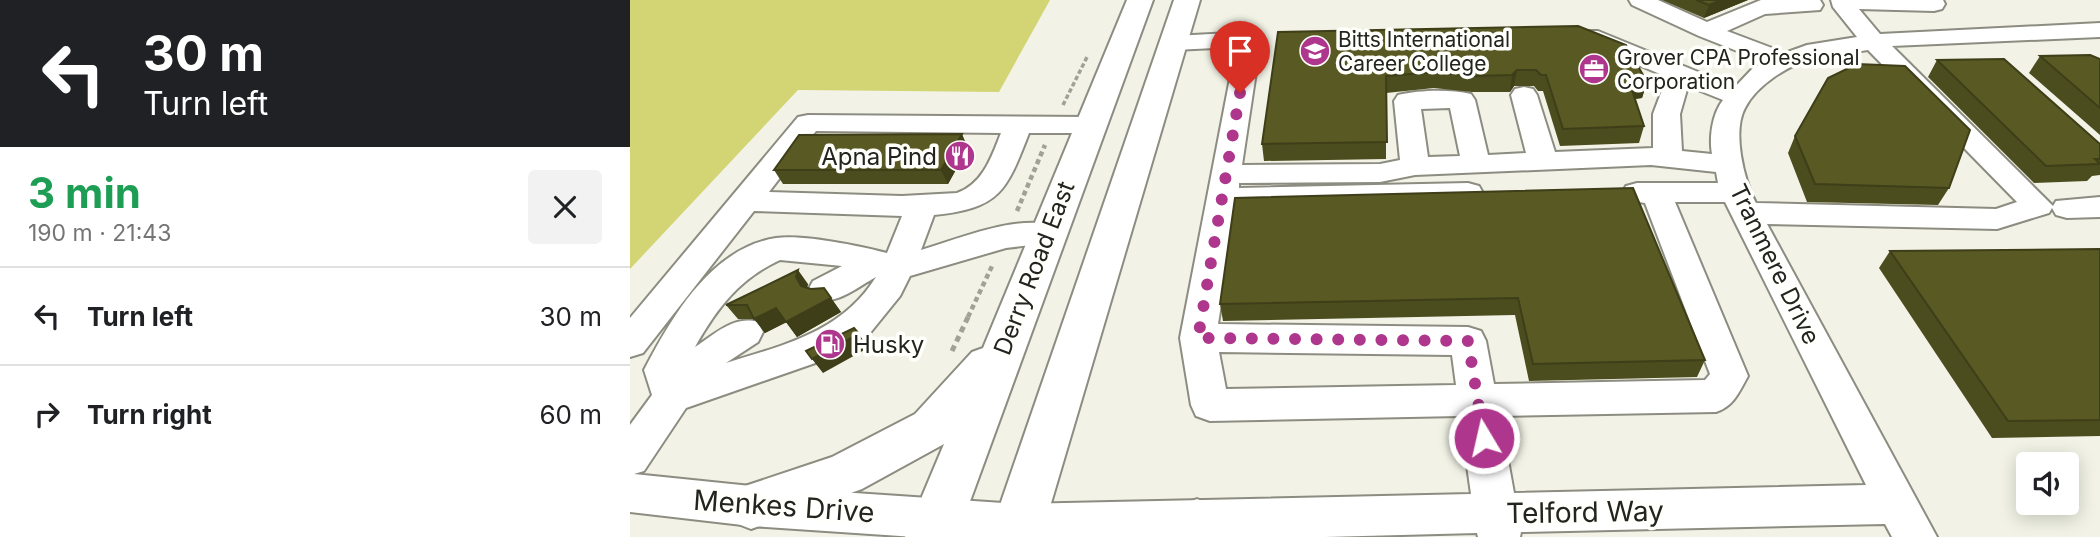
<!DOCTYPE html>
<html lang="en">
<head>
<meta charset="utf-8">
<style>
	:root { --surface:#fff; --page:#f2f2f2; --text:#202124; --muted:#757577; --line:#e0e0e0 }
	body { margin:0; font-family:Inter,sans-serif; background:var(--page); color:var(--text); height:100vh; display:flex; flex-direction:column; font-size:26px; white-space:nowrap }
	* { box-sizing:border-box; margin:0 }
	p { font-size:23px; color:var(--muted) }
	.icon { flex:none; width:38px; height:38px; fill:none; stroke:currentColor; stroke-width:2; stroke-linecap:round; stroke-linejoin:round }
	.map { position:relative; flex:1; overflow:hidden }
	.sheet { display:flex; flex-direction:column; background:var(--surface); width:630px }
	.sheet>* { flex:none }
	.hud { background:#202124; color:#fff; overflow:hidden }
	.tools { position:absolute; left:1386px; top:452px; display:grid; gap:14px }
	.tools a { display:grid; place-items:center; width:63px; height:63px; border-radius:7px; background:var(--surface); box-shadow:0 4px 18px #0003; font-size:35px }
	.pin { position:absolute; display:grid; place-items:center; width:60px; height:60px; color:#fff; margin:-72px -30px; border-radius:50% 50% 50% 0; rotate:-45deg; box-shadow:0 0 7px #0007 }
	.pin .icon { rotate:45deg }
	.me { position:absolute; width:77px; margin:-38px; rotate:351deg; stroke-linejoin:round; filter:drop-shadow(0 0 5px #0008) }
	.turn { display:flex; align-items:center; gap:24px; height:147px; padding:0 28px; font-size:32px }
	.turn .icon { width:91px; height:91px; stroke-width:2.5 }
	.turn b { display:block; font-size:49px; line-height:60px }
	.round { display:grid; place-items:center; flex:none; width:74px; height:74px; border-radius:7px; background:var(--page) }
	.headline { display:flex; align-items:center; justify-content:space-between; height:119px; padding:0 28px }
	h1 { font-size:42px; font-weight:700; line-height:52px; color:#1e9e55 }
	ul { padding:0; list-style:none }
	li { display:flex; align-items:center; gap:21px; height:98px; padding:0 28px; border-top:2px solid var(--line) }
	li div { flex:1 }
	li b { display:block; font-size:26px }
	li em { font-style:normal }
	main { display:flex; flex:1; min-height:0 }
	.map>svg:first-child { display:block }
	.green { fill:#d3d575 }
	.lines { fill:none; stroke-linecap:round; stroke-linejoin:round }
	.minor-casing { stroke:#8c8c81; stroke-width:4 }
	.major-casing { stroke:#8c8c81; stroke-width:4 }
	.path-far2 { stroke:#a0a197; stroke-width:3.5; stroke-dasharray:4.5 2.5; stroke-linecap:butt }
	.path-far1 { stroke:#a0a197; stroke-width:4.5; stroke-dasharray:5 3.5; stroke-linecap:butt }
	.path { stroke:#a0a197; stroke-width:5; stroke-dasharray:6 4.5; stroke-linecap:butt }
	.minor { fill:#fff; fill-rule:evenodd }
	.major { fill:#fff; fill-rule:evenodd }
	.wall { fill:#4c4d1e }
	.shaded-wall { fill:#3e3e18 }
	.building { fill:#585923; stroke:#3e3e18; stroke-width:2 }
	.route { stroke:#ae368c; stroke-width:12; stroke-dasharray:0 21.6 }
	.labels { text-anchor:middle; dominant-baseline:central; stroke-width:7; stroke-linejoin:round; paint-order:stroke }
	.far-poi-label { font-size:21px; fill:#23231f; stroke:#fffffc; text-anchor:start }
	.poi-label { font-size:24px; fill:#23231f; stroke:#fffffc; text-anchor:end }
	.street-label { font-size:24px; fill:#23231f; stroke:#fffffc }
	.near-street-label { font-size:28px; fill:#23231f; stroke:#fffffc }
</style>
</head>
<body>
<main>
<section class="sheet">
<div class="hud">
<div class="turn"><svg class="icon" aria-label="left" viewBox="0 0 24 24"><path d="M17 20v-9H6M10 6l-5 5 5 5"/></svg><div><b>30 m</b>Turn left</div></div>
</div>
<div class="headline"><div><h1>3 min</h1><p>190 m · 21:43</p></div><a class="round"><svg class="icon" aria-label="close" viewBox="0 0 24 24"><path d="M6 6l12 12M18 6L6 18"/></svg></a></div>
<ul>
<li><svg class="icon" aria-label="left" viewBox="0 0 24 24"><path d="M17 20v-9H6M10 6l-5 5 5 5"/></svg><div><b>Turn left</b></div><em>30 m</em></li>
<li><svg class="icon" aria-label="right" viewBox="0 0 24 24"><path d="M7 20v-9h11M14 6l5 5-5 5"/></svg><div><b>Turn right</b></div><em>60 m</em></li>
</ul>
</section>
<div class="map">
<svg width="1470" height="537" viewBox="0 0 1470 537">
	<rect width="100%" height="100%" fill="#f2f3e6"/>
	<path class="green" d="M0 0H420L369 92 168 90 0 269Z"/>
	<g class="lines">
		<g class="minor-casing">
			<path id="minor" d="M999 0H1028L1077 22 1131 0H1190L1193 5 1190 10 1135 14 1097 31 1155 53 1177 45 1227 37 1203 7 1201 0H1313L1315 4 1312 9 1304 11 1229 9 1250 34 1470 23V37L1262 46 1423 206 1426 201 1470 197V217L1437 218 1426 215 1422 208 1419 213 1367 229 1137 224 1307 537H1262L1255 524 891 532 890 537H848L847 533 695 537H285L121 526 0 512V425L22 395 14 370C41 318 81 248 146 238 172 234 231 246 257 253L272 216 124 211 13 353 0 357V318L168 117 178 115 460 117 470 119 474 125 470 131 460 133H399C376 192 370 208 304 215L291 250C332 238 385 214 428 226L433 234 428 242 376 248 280 276 270 296 236 338 191 361 56 408 14 471 4 474 121 486 389 504 841 494 830 416 580 421 566 416 561 405 550 338 606 47 544 50 535 48 532 43 535 38 544 36 619 32 627 34 631 39 612 165 750 164 770 160 764 101 768 95C789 90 820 89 841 94L845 100 858 155 896 153 881 95 885 89 894 87 903 89 907 95 925 152 1023 148V114L1037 77 952 41 948 36 952 31H968L1105 87 1123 68 1135 62 1069 36 1002 5ZM1238 50 1387 202 1366 209 1126 203C1114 180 1102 132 1115 108 1127 84 1159 65 1184 58 1201 53 1221 53 1238 50ZM1058 86 1093 100C1082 114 1079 138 1082 154L1052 151 1050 114ZM820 108 830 156 798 157 791 109ZM186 131 371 133C362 156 353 184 327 193L272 196 139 192ZM1021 165 1086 172 1088 183H1007L996 186 992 193 996 200 1015 203 1080 374 1075 380 864 384 856 341 851 331 838 327 588 324 606 208 838 203 849 200 853 193 849 186 838 183 609 188V183L750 182 785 175ZM1045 202H1095L1236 485 884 493 870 416 1086 412C1104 406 1109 392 1118 376ZM150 260 212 266 183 281 178 290 183 299C206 306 226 288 246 277 212 332 154 345 96 363L128 342 133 332 128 322C104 315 85 334 65 347 87 308 109 279 150 260ZM589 352 822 355 826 385 596 389Z"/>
		</g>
		<g class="major-casing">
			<path id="major" d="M497 0H523L327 537H275L314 444 232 489 121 529 103 522 96 506 103 490 202 457 285 414 342 352 353 348Z
				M544 0H570L411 537H359Z
				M567 499 585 506 592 522 585 537H518C529 513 543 508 567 499Z"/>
		</g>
		<path class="path-far2" d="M433 105 457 57"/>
		<path class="path-far1" d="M387 211 415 145
			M338 317 363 264"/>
		<path class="path" d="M322 351 339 315"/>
		<use href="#minor" class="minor"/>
		<use href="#major" class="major"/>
	</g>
	<path class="wall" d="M1032 0H1118L1074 18Z
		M648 32 1017 82 1012 98 1005 99 1014 126 1009 143 930 146 913 91H908L904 86H884L880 92H842L804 88 756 93V159L634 161 632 144Z
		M1410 56 1470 59V135L1399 73Z
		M1307 60 1470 144V175L1462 176 1457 181 1404 183 1298 77Z
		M1165 136 1319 188 1308 205 1177 202 1158 153Z
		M338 148 318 184H153L144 170Z
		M605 198 1075 360 1067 377 899 381 885 315 593 321 590 304Z
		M1470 249V436L1362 438 1249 268 1260 251Z
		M178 284 177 288 201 298 211 312 167 337 156 322 135 333 125 319H108L96 305Z"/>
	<path class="shaded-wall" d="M1091 0H1118L1074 18 1079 5Z
		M887 70 884 86 880 92 882 75Z
		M1017 82 1012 98 995 100 1000 84Z
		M332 134 338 148 318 184 311 170Z
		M168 270 178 284 176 291 171 286 166 277Z
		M201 298 211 312 167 337 156 322Z
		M146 308 157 322 135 333 124 319Z
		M229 334 238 348 193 373 182 359Z"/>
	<path class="building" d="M1066 0H1091L1079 5Z
		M948 26 996 45 1017 82 1000 84 1014 126 933 129 916 75H911L906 70H887L882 75 844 76 806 72 756 76 757 142 632 144 648 32Z
		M1460 55 1470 59V108L1410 56Z
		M1374 59 1470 144V159H1465L1470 164 1416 166 1307 60Z
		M1227 64 1275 66 1340 130 1319 188 1185 184 1165 136 1198 78Z
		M332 134 311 170H144L169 135Z
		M1003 188 1075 360 903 364 888 298 590 304 605 198Z
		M1470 249V420L1378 421 1260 251Z
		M168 270 166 277 171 286 181 289 194 288 201 298 156 322 146 308 124 319 117 305H96Z
		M224 328 229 334 182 359 176 351Z"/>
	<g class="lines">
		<path class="route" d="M610 93 568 338 838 341 854 438"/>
	</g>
	<defs>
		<g id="university-disc" transform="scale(1.575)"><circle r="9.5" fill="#ae368c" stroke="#fffffc"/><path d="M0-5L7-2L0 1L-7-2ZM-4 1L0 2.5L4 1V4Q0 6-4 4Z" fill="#fff"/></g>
		<g id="office-disc" transform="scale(1.575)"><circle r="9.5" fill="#ae368c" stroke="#fffffc"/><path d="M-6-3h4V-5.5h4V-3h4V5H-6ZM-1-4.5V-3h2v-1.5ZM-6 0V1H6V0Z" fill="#fff"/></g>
		<g id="restaurant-disc" transform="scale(1.575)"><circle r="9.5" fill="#ae368c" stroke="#fffffc"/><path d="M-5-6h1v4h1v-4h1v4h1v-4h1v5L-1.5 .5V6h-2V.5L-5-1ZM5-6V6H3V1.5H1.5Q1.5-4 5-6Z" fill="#fff"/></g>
		<g id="fuel-disc" transform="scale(1.575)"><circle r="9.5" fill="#ae368c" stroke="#fffffc"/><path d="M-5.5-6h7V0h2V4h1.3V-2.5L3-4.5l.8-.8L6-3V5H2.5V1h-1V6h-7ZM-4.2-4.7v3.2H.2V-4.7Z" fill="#fff"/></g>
	</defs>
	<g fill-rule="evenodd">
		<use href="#university-disc" x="685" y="51"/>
		<use href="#office-disc" x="964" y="69"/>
		<use href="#restaurant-disc" x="330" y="156"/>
		<use href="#fuel-disc" x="200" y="344"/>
	</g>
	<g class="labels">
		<g class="far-poi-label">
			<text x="708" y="39">Bitts International<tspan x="708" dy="24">Career College</tspan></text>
			<text x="987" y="57">Grover CPA Professional<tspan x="987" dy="24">Corporation</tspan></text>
		</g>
		<g class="poi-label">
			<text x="307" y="156">Apna Pind</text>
			<text x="223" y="344" text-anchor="start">Husky</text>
		</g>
		<g class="street-label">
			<text transform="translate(1145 264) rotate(64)">Tranmere Drive</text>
			<text transform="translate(404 268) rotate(-69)">Derry Road East</text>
		</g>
		<g class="near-street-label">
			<text transform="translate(154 506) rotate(4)">Menkes Drive</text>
			<text transform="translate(955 512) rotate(-1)">Telford Way</text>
		</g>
	</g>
</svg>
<div class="tools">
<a><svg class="icon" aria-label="sound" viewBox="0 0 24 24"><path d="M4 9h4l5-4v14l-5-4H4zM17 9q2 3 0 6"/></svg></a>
</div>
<div class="pin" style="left:610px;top:93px;background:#d93025"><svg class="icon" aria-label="arrive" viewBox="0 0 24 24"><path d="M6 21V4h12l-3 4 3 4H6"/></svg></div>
<svg class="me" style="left:854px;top:438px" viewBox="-20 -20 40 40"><circle r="17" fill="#ae368c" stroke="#fff" stroke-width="3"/><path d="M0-11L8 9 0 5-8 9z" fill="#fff"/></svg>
</div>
</main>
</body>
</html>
